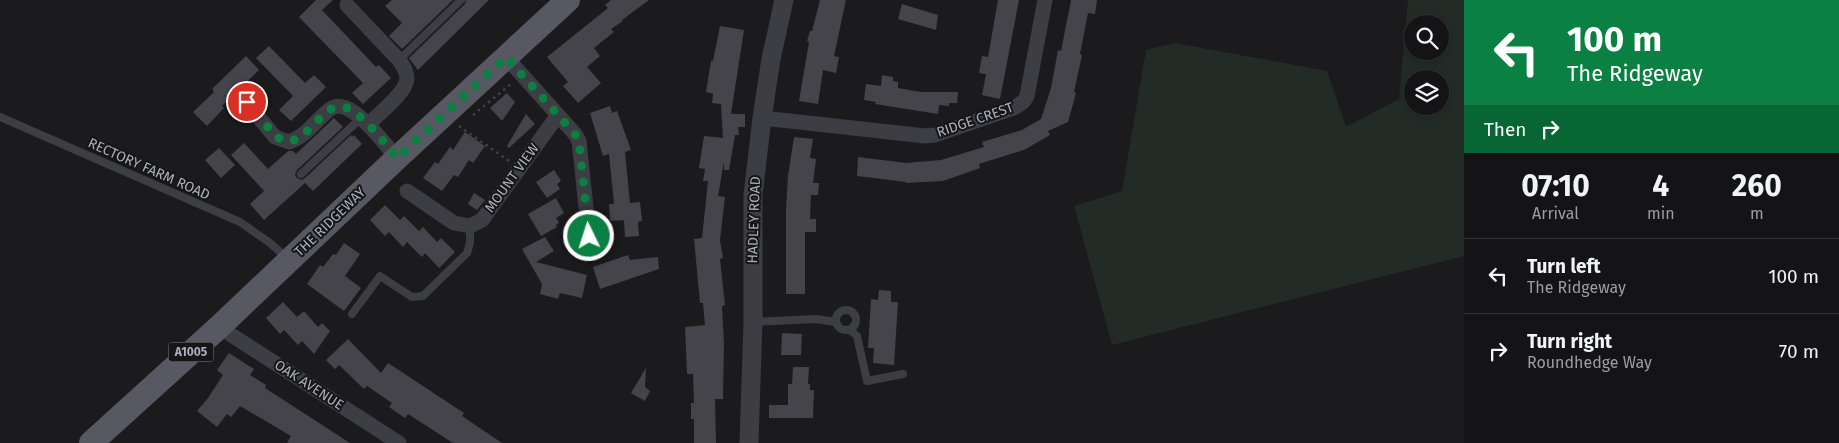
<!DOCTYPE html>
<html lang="en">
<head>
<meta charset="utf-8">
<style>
	:root { --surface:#141416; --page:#212123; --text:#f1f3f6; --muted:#9d9ea1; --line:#333335 }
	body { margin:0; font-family:"Fira Sans",sans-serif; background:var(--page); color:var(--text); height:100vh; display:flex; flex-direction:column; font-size:19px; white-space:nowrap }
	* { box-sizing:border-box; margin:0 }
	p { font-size:16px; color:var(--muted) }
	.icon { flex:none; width:28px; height:28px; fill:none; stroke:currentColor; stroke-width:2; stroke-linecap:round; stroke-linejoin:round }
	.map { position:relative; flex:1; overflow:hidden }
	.drawer { display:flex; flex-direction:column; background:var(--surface); width:375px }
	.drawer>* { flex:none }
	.top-card { background:#0b8043; color:#fff; overflow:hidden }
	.fabs { position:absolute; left:1404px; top:15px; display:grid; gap:10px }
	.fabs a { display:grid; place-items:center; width:45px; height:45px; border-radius:50%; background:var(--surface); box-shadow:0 2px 8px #0003,0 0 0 1px var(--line); font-size:25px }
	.pin { position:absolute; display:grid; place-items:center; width:42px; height:42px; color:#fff; margin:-21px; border:2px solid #fff; border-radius:50%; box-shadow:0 1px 5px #0007 }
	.me { position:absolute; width:55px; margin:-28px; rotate:356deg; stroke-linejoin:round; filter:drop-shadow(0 0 4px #0008) }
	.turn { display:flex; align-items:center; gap:18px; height:105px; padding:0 20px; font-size:22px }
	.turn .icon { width:65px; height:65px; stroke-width:2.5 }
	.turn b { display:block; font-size:35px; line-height:42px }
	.then { display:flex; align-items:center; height:48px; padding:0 20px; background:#0003; gap:10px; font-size:19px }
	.eta { display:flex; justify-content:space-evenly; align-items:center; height:85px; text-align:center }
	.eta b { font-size:30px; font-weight:700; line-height:35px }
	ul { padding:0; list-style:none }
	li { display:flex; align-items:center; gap:15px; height:75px; padding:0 20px; border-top:1px solid var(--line) }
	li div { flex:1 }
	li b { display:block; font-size:19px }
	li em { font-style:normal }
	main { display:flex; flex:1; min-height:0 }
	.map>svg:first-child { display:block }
	.green { fill:#222b25; fill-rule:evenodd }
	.building { fill:#45444a }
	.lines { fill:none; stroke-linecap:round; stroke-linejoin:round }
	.path { stroke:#414249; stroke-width:2.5; stroke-dasharray:2.5 4; stroke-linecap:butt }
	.service { stroke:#3d3d44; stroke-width:8 }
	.minor { stroke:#3d3d44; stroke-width:15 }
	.tertiary { stroke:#3d3d44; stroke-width:19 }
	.primary { stroke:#575861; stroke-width:24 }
	.route { stroke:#0b8043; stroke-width:9; stroke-dasharray:0 16.2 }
	.labels { text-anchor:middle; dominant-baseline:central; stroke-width:4; stroke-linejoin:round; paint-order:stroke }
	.shield { fill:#161518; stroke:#80818b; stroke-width:1 }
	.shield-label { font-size:12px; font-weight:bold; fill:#adafbc }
	.street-label { font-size:14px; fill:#adafbc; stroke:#161518 }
</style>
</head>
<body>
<main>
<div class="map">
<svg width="1464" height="443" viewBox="0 0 1464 443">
	<rect width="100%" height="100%" fill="#1b1a1d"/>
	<path class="green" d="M1408 0H1464V256L1112 345 1074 206 1122 191 1146 50 1175 43 1327 71 1346 127 1399 99ZM1412 24H1440V51H1412ZM1412 79H1440V106H1412Z"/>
	<path class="building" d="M316 0H333L322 10 376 67 379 65 391 78 363 104 352 93 363 83 299 17Z
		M392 0H453L402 49 389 36 402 23 385 6Z
		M466 0H489L418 70 409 58 465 4Z
		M611 0H649L622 20 623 21 611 29 614 32 594 48 600 56 587 67 601 83 578 103 563 86 568 82 547 57 608 8 605 5Z
		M820 0H846L834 56 839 57 836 73 823 70 818 104 799 101 809 42 807 41 810 31H812Z
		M998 0H1019L1000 99 982 95 986 74 979 73 982 56 988 57Z
		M1071 0H1097L1095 14 1088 13 1080 54 1082 55 1074 92 1076 93 1068 122 1048 131 1050 135 1024 150 979 164 980 168 943 181 906 183V182L857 176 858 157 906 163 941 160 984 147 982 142 1022 130 1041 119 1051 88 1058 50 1061 51Z
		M902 4 938 15 936 30 898 19Z
		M720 26 744 30 731 114H745V127H738L739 135H735L729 170H724V162L718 196 725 197 720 240 723 258 720 259 725 305 722 306 724 343 723 399H715L716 443H694V419H691V403H694L693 374H687L685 327 705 325 703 303H700L694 239 702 238 708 181H703L705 169 699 168 704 136 723 138 721 104 712 103 713 94 706 92 711 61H713Z
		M269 46 305 83 314 75 326 87 291 121 279 110 293 96 256 58Z
		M246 56 259 70 222 106 224 108 207 126 193 112 214 92 212 89Z
		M882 75 893 77V81L898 82V88L921 92H958L957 103H949V106L939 105 938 114 875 104 876 102 864 100 866 84 881 86Z
		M507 93 515 102 502 121 490 108Z
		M610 106 612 113 617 111 631 150 625 152 630 203 640 202 642 221 638 222 639 236 625 237 624 220 610 221 609 204H614L609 154 603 156 590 113Z
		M526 114 535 124 509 148 507 146Z
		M334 118 343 127 297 170 295 175 297 178 302 180 305 178 351 135 352 137 354 135 362 144 313 191 305 183 264 220 250 204 264 191 231 155 244 143 268 169 288 151H293L296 154Z
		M465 132 485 146 473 163 469 160 458 177 454 175 442 191 423 178 435 162 438 164 450 147 453 150Z
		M794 137 813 139 810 158 816 159 813 183H819L818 195H811L810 219H816V232H805V294H786V209L788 176Z
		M219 148 235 165 221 178 205 160Z
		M554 170 561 181 557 184 560 189 547 198 536 182Z
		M474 193 485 200 477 210 468 204Z
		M556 198 564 213 556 218 559 223 556 225 557 227 541 236 528 214Z
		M385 205 400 220 404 216 419 231 423 227 437 242 441 238 455 252 439 268 425 253 422 257 407 242 403 247 389 232 385 236 370 220Z
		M545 237 554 251 536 262 587 275 582 298 560 293 558 299 540 294 542 284 522 249Z
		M344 243 360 254 345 276 361 288 344 311 307 284 320 265 323 267 333 254 336 255Z
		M628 255 630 260 658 257 659 269 600 289 593 267Z
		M879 290 891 291V302H898L894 365 873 363 874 348H868L871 299 878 300Z
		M283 302 297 317 304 311 318 327 322 323 330 331 314 354 302 341 298 345 284 330 280 334 266 318Z
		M782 333 802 334 801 355H781Z
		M348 339 381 373 388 363 464 413 462 416 502 443H453L408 414 405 418 389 407 392 403 367 386 364 389 339 365 335 369 326 360Z
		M229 353 254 369 250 375 266 385 265 388 350 443H287L291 436 240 406 231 417 227 414 217 427 197 411 208 398 223 375 217 370Z
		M793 367H809L808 384H810V390H814L813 418H769V405H788V384H792Z
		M646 368 645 387 650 391 645 401 631 393Z"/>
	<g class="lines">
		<path class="path" d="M473 115 511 84
			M459 126 509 161"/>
		<path class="service" d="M399 60 461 0
			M0 117 240 222 270 243 287 258
			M301 174 361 118
			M836 320a10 10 0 1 1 20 0a10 10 0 1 1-20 0Z
			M352 314 380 276 412 297 423 296 467 253 470 243V226
			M753 322 816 319 835 322
			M850 330 857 336 867 381 903 374"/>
		<path class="minor" d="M347 5 399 60C403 66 407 71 407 79 406 93 378 114 368 125
			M506 57 575 134 579 141 589 236
			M247 103 275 137 289 142C302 138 310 128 319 119 324 115 328 109 334 107 354 100 385 145 397 158
			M762 118 925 136 935 135 1014 108 1024 101 1027 96 1045 0
			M407 191 454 223 470 226 482 220 558 115
			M219 327 399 443"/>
		<path class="tertiary" d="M749 443 753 322V195L762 118 771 59 784 0"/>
		<path class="primary" d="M91 443 219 327 397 158 568 0"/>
	</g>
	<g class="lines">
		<path class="route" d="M247 102 276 137 289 142C303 138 312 126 322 116 327 111 333 106 342 107 359 108 386 145 397 158L506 57 575 134 579 141 589 236"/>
	</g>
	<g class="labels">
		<rect class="shield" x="168.5" y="342.5" width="45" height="19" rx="4"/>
		<g class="shield-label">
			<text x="191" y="352">A1005</text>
		</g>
		<g class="street-label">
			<text transform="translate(975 120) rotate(-19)">RIDGE CREST</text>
			<text transform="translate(149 169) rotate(24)">RECTORY FARM ROAD</text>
			<text transform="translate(512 178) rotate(-54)">MOUNT VIEW</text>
			<text transform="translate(754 220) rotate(-88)">HADLEY ROAD</text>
			<text transform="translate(330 222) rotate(-44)">THE RIDGEWAY</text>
			<text transform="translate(309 385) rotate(33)">OAK AVENUE</text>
		</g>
	</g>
</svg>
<div class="fabs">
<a><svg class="icon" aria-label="search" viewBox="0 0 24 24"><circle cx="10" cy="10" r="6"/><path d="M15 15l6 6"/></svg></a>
<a><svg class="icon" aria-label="layers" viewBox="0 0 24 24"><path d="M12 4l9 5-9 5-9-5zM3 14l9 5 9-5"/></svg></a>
</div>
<div class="pin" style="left:247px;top:102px;background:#d93025"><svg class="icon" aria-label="arrive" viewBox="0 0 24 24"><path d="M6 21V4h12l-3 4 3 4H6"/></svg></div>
<svg class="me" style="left:589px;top:236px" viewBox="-20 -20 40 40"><circle r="17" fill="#0b8043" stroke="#fff" stroke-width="3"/><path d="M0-11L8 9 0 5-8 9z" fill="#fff"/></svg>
</div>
<section class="drawer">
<div class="top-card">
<div class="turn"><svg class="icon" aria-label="left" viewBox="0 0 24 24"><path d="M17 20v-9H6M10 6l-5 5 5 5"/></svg><div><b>100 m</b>The Ridgeway</div></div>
<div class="then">Then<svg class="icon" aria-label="right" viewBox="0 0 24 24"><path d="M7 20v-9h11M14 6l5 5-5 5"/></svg></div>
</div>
<div class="eta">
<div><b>07:10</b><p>Arrival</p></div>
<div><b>4</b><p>min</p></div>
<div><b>260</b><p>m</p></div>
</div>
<ul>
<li><svg class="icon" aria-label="left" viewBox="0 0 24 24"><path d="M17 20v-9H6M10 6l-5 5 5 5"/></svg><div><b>Turn left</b><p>The Ridgeway</p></div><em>100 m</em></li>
<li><svg class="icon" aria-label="right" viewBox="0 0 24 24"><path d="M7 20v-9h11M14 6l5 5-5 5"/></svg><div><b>Turn right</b><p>Roundhedge Way</p></div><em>70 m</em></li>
</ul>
</section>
</main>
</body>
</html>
